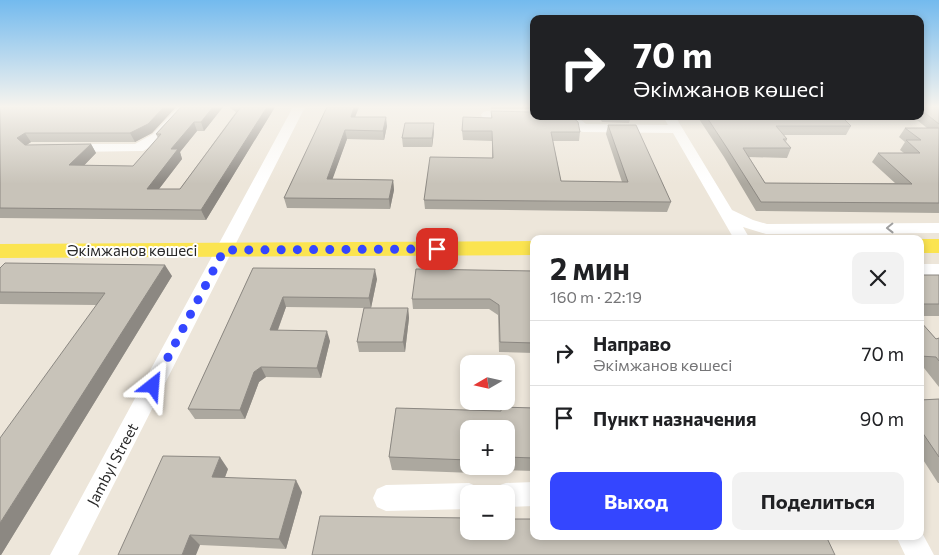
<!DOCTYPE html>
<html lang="ru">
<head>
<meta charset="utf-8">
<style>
	:root { --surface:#fff; --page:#f2f2f2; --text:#202124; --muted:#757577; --line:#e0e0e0; --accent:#3446ff }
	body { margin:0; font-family:Commissioner,sans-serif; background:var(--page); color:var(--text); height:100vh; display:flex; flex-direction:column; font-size:19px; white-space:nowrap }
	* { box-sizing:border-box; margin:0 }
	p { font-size:16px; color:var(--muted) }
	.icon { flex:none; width:28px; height:28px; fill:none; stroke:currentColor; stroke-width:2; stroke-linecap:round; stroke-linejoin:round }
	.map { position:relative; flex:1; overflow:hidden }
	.drawer { position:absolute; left:530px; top:235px; width:394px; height:305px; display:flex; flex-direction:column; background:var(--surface); border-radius:10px; box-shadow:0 2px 8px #0003 }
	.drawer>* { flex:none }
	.hud { position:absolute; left:530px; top:15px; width:394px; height:105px; border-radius:10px; box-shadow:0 2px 8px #0003; background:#202124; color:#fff; overflow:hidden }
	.needle { width:32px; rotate:261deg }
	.tools { position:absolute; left:460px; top:355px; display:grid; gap:10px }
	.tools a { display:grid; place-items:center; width:55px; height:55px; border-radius:10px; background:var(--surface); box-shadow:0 2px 8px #0003; font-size:25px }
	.pin { position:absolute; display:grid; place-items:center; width:42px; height:42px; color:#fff; margin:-21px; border-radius:10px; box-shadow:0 2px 8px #0006 }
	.me { position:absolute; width:55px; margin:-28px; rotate:28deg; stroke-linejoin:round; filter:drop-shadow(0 0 4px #0008) }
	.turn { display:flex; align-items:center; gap:18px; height:105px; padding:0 20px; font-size:22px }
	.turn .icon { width:65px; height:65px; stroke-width:2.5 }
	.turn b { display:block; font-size:35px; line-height:42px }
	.round { display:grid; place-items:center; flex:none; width:52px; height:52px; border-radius:10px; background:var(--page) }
	.overview { display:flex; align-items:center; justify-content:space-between; height:85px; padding:0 20px }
	h1 { font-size:30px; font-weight:700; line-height:38px }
	.button { display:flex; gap:10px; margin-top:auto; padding:10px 20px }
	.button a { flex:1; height:58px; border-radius:10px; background:var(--accent); color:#fff; font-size:20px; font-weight:700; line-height:58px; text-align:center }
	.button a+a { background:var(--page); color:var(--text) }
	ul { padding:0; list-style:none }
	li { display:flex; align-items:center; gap:15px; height:65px; padding:0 20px; border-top:1px solid var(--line) }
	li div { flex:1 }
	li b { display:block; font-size:19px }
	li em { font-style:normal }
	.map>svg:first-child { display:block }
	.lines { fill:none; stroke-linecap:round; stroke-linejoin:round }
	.minor { fill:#fff; fill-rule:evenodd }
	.major { fill:#fbe450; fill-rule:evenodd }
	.wall { fill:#aca89f; fill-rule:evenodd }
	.shaded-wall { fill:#8c8882 }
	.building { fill:#c8c3b9; stroke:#8c8882 }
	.oneway { stroke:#9f9f9f }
	.route { stroke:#3446ff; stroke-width:9; stroke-dasharray:0 16.2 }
	.labels { text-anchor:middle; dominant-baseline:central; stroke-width:4; stroke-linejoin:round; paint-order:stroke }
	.street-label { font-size:15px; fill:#292929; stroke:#fff }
</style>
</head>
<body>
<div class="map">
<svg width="939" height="555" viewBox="0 0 939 555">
	<rect width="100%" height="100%" fill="#ede6da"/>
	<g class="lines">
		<path class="minor" d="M178 107H190L161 140 143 151 69 152 63 148 69 144H135L153 134Z
			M293 107H305L78 555H50Z
			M487 111H534V116H539L534 119 483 118 481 115 483 112Z
			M562 116H576L586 124 668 125 663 116H675L732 210 753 220 767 224 939 223V233L766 234 743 227 750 239H734L673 133 583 132 579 131Z
			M920 264H939V276H920Z
			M534 482V506L506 507V494H494L497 486 506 483Z
			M469 483 478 487 481 494H469V509L386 511 377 507 373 498 377 489 386 485Z
			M920 529 934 555H905L896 536H920Z"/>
		<path class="major" d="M920 239H939V253H920Z
			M534 241V255L0 258V244Z"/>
	</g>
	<path class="wall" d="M0 107H176L152 133 135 142H31L27 145 91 144 96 153 84 165 133 166 158 138 156 134 223 107 204 131H197L180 152 182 159 159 189H180L236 112 229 107H275L206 220 0 218Z
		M327 107H359L355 117 387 126 384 140 347 139 332 179 393 180 394 190 390 209 287 208 284 198Z
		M491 107H534V109H491Z
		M920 107H939V213L756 211 724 157 697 116H841L851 126 846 135H784L787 139 786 142 791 148 787 158 749 157 765 183H895L872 162 878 153H904L900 150 905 142 899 137 905 128H927L912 116H920Z
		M491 111 580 132 579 141H553L561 181 622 182 606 134 608 125 671 202 667 212 425 209 424 200 492 158V141L463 140 462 131 491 118Z
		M599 116H631L629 123 602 122Z
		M434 132 432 147H403L402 138Z
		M0 268 172 276 1 555H0L96 305 0 304Z
		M253 268 377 279 371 308H408L409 318 405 352H359L357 342 364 308 286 307 278 330 330 341 321 378 266 377 259 382 245 419H195L188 409Z
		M534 271V353L499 352 498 315 489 309H413L412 299Z
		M920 275H939V316H920Z
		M920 321 936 339 939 338V387L924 368H920Z
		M939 399V483H938L920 455V400Z
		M501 407 534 408V471L501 470V474L392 470 389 457 396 408 501 411ZM469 429H506V466H469Z
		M228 469 225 477 302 492 286 549 200 545 118 555Z"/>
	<path class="shaded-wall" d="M164 107H176L152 133 135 142 130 133Z
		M213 107H223L204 131 201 122Z
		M267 107H275L206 220 201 210Z
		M354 107H359L352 125 351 117Z
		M386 117 387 126 384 140 383 131Z
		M194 122 197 131 180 152 182 159 152 198 147 189 171 149Z
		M434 123V132L432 147V138Z
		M345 130 347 139 329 189 327 179Z
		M25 133 31 142 23 147 17 138Z
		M91 144 96 153 75 175 69 165Z
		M393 180 394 190 390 209 389 199Z
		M165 265 172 276 1 555H0V523Z
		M375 269 377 279 371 308 369 298Z
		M283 297 286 307 274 340 270 330Z
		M408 308 409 318 405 352 403 342Z
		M327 331 330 341 321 378 317 368Z
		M261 367 266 377 259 382 245 419 240 410 254 372Z
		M220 457 228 469 221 488 212 477Z
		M296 480 302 492 286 549 279 539Z
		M190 535 200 545 196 555H182Z"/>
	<path class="building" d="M0 107H164L148 124 130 133H25L17 138 25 145 91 144 69 165 133 166 161 134H156L181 107H213L201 122H194L171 149H178L147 189H180L240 108 238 107H267L201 210 0 208Z
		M327 107H354L351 117H386L383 131 345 130 327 179 393 180 389 199 284 198Z
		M920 107H939V124L920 109Z
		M491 111 534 112V116H571L578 122 580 132H551L561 181 628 182 608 125H636L671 202 424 200 430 157 493 158 492 131H462L463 117 492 118Z
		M706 116H841L851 126H776L787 139H783L791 148H743L765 183 912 184 878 153H920L906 140H921L905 128H939V203L761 202 727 148Z
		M405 123H434L432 138H402Z
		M5 263 165 265 0 523V438L105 293 0 292V268Z
		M253 268 375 269 369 298 283 297 270 330 327 331 317 368 261 367 254 372 240 410 188 409Z
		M416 269 534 271V343L500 342 499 305 490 299H412Z
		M920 275H939V304H920Z
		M364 308H408L403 342H357Z
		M920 321 936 339 939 338V361L936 357 920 356Z
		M939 399V457L920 429V400Z
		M501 407 534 408V458L506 457V429H469V460L389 457 396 408 501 411Z
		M163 456 220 457 212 477 296 480 279 539 190 535 182 555H118Z
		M320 516 469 518V531H506V519H534V536H826L835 555H312Z"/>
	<defs><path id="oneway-chevron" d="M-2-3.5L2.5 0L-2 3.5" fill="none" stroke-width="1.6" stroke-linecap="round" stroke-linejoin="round" transform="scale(1.25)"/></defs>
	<use class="oneway" href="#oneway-chevron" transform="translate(890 228) rotate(179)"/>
	<linearGradient id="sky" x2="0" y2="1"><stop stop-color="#73baee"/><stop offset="0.58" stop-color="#f7f4ee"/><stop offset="1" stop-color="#f7f4ee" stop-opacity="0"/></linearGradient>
	<rect width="939" height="184" fill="url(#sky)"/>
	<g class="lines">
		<path class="route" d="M153 386 224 250 437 249"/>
	</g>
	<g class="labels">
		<g class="street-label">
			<text x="132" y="250">Әкімжанов көшесі</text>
			<text transform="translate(112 464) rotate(-62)">Jambyl Street</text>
		</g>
	</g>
</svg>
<div class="tools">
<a><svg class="needle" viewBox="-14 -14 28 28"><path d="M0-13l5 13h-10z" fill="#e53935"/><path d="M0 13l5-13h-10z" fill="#757577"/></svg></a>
<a>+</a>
<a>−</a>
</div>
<div class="pin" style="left:437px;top:249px;background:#d93025"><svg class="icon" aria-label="arrive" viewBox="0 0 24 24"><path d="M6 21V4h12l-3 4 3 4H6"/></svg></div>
<svg class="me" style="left:153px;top:386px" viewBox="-20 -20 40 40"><path d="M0-17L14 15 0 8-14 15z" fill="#3446ff" stroke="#fff" stroke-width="4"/></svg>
<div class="hud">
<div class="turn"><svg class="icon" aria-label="right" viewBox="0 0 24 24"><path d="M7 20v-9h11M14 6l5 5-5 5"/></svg><div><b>70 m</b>Әкімжанов көшесі</div></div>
</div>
<section class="drawer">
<div class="overview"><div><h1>2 мин</h1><p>160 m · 22:19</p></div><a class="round"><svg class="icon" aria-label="close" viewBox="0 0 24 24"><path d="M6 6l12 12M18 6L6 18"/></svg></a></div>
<ul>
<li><svg class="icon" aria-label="right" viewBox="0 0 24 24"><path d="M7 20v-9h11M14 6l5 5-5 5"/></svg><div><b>Направо</b><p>Әкімжанов көшесі</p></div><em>70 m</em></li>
<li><svg class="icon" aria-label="arrive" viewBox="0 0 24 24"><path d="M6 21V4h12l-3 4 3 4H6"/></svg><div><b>Пункт назначения</b></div><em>90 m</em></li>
</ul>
<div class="button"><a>Выход</a><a>Поделиться</a></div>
</section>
</div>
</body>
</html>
